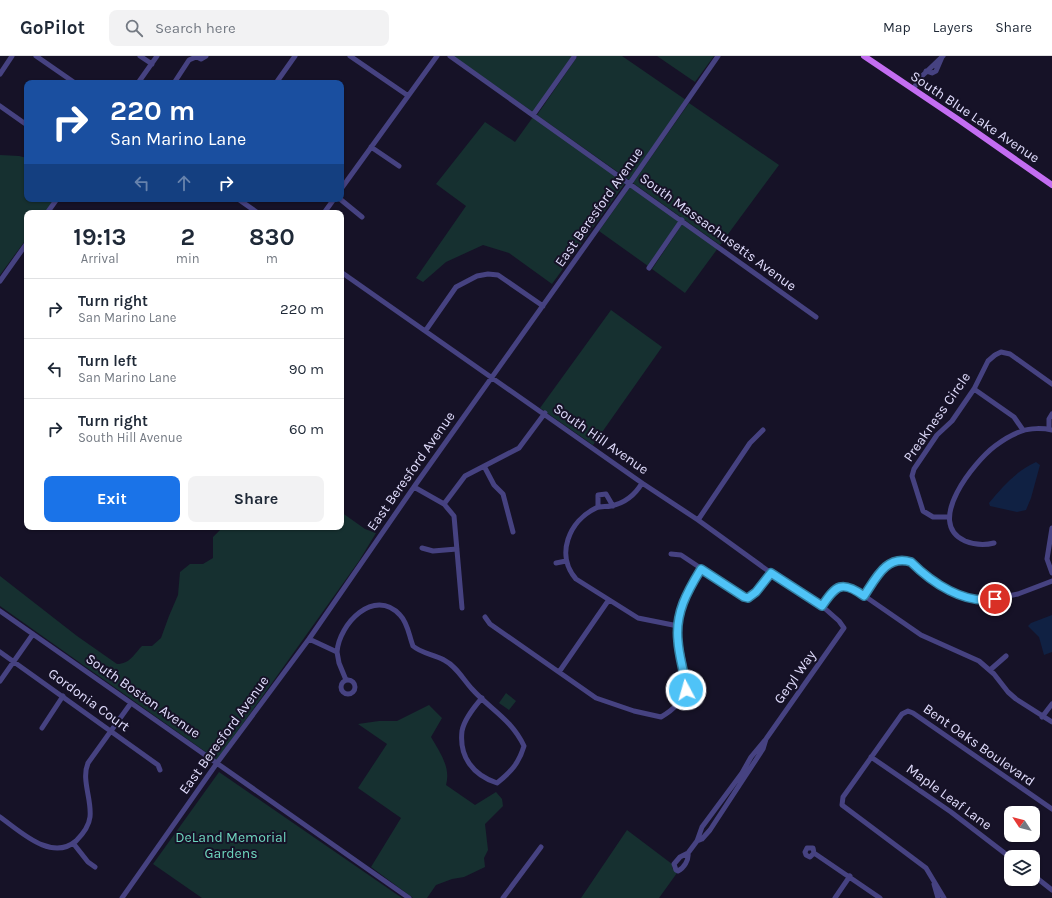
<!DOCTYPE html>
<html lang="en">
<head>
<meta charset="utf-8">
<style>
	:root { --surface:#fff; --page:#f2f2f3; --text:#1f2937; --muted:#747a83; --line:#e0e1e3; --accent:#1a73e8 }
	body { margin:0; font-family:Karla,sans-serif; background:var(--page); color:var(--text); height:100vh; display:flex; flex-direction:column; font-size:15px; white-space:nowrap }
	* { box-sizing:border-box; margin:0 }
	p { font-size:13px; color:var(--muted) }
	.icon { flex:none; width:22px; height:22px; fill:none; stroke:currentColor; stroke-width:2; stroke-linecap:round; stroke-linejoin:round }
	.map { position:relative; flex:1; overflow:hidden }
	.details { position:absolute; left:24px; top:154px; width:320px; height:320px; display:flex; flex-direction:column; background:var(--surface); border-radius:8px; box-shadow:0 1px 3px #0004 }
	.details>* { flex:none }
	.guide { position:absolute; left:24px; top:24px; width:320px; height:122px; border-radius:8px; box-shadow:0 1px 3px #0004; background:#1a4fa0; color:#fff; overflow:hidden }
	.needle { width:26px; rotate:306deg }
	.buttons { position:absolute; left:1004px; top:750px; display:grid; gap:8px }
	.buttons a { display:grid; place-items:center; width:36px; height:36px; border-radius:8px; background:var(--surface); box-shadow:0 1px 3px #0004; font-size:20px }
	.pin { position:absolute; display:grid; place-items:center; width:34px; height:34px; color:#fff; margin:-17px; border:2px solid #fff; border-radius:50%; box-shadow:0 1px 4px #0007 }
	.me { position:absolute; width:44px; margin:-22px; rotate:354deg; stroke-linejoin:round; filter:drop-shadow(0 0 3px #0008) }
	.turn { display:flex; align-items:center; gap:14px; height:84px; padding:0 20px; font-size:18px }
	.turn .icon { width:52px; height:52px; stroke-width:2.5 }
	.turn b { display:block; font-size:28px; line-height:34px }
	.lanes { display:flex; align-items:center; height:38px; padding:0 20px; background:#0003; justify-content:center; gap:20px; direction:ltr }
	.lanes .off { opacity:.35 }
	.eta { display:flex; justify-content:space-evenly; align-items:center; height:68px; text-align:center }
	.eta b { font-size:24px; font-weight:700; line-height:28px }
	.button { display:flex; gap:8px; margin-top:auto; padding:8px 20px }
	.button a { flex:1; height:46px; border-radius:8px; background:var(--accent); color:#fff; font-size:16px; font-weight:700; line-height:46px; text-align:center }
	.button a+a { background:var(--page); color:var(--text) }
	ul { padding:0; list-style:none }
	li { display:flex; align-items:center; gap:12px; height:60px; padding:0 20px; border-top:1px solid var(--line) }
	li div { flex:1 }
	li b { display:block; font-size:15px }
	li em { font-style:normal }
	header { display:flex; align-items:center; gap:24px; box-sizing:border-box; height:56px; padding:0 20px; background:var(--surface); border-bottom:1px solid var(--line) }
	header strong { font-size:19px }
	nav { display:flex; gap:22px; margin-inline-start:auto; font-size:14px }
	.search { width:280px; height:36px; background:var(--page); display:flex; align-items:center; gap:10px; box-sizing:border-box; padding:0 14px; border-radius:8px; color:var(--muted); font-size:15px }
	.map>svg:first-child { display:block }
	.green { fill:#163030 }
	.water { fill:#102143 }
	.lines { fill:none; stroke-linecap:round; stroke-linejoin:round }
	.minor { stroke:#464281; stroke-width:5 }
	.major { stroke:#c36df1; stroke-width:6 }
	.route-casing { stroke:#337fa1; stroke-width:10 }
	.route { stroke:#4fc3f7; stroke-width:7 }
	.labels { text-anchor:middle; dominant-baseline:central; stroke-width:4; stroke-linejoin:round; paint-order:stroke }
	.street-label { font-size:14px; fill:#e0dcfc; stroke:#161227 }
	.park-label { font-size:14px; fill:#6ed6be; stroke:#161227 }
</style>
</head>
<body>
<header>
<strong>GoPilot</strong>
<div class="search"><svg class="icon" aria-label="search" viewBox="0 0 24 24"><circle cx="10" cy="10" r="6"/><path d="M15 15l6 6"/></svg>Search here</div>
<nav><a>Map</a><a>Layers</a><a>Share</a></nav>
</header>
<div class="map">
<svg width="1052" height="842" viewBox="0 0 1052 842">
	<rect width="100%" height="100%" fill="#161227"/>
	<path class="green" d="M453 0H572L533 56Z
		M575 0H622L686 44 629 124 537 59 577 1Z
		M657 0H714L695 26Z
		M689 47 779 109 720 189 633 127Z
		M533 61 626 126 552 228 509 197 483 189 446 206 423 226 416 222 466 150 436 128 485 66 515 86Z
		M0 99 19 100 27 102V143H54L45 157H27V182L0 219Z
		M631 130 679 165 648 210 599 175Z
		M683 167 718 192 685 237 652 213Z
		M611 254 662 291 593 389 540 352Z
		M341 456 365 473 376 477 359 505 217 704 0 550V520L77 580 117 608C130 608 134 598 142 590H152L161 582 169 560 178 539 180 516 190 508H203L213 502V481L223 471H341Z
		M506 637 516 645 509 654 499 647Z
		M429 649 442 662 431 681C440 697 451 711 446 729L475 749 496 736 502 743 503 750 485 768 488 794 484 802 485 811 464 821 452 823 436 829 427 842H413L371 811 401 762 358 732 387 688 358 668 379 665H397Z
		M219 716 402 842H202L153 808Z
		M627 774 672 808V812L677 817 659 842H581Z"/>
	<path class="water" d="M1036 406 1040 409 1031 442 1026 454 1017 456 990 450 989 447C1003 430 1016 415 1036 406Z
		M1052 559V596L1044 599 1039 581 1028 570 1031 567Z"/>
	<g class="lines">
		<path class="minor" d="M36 0 75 27
			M140 0 152 8
			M195 0 201 3 206 0
			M350 0 407 39
			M450 0 816 261
			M926 15 932 17 936 15 942 1
			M0 18 12 0
			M138 27 157 0
			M174 27 189 4 196 1
			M276 27 295 0
			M913 33 922 20 943 0
			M0 50 27 69
			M533 59 574 1
			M371 91 399 110
			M341 133 437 0
			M238 143 258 157
			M340 143 362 161
			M47 157 57 143
			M324 157 334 143
			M649 212 682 164
			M341 216 642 427 698 464 771 517 822 550 839 565 844 572 766 683 751 701 742 717 702 771 697 785 688 797 680 801 674 808 676 814 678 815C684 812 689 804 688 797
			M0 225 27 187
			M426 274 456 231 477 220 488 218 498 219 543 250
			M974 333 1014 361 1023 374
			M1049 373V363L1052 358
			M484 410 494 429 503 438 513 476
			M642 427C635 439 625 447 611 450 606 451 600 450 596 452 569 465 555 499 576 523L638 562 678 570
			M414 431 444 448 454 460 462 552
			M444 448 465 420 519 392 545 357
			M598 451V439L606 438 613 450
			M949 461H933L923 455 912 420 914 413 937 379 952 365 974 333 988 305 995 299 1001 296 1010 298 1052 328
			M698 464 750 387 763 374
			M1052 472 1047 503 1052 517
			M994 487C983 490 975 489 965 485 924 467 975 405 995 390 1003 384 1013 378 1022 375 1030 372 1043 372 1052 374
			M422 492 433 495 457 493
			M671 498 681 499 744 541 748 542 756 536 771 517
			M556 507 566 505
			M864 540 888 508 897 504 911 506 945 532 959 538 985 545 1018 538 1052 525
			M822 550C830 537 837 526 853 532L921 579 979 605 994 618 1008 636 1016 643 1052 666
			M0 555 409 842
			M485 561 490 568 596 642 634 655 661 661C706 636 675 602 678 562 679 545 692 527 701 513
			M309 583 337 596 339 607 346 624
			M0 596 158 709 160 714
			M337 596C339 568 374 531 400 559 408 567 409 580 413 590 422 598 434 598 444 604 456 610 463 623 472 633 491 654 511 663 524 690 519 707 511 716 497 727 473 719 459 701 462 675 464 664 475 650 482 642
			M990 614 1006 600
			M559 616 608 545
			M341 631a7 7 0 1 1 14 0a7 7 0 1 1-14 0Z
			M0 625 33 578
			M1042 661 1052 648
			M42 672 63 640
			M871 701 951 756 1011 802
			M0 761C20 775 51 806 76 785 82 779 89 770 90 761 92 743 81 724 88 707L131 647
			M697 785 702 783 710 774 763 693 766 683
			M73 787 88 806 95 811
			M814 797 810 801 806 799 805 796 807 792H813L814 797 880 842
			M1033 819 1052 834
			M934 828 938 842
			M122 842 217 707 309 583 416 428 630 127 718 0
			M503 842 541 791
			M835 842 850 820
			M944 842 926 812 842 749 843 741 902 658 908 655 913 657 1052 753"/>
		<path class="major" d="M864 0 959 64 1052 129"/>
	</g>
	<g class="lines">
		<g class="route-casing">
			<path id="route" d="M686 634C685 617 679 602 678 585 675 557 687 536 701 513L744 541 748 542 756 536 771 517 822 550C836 529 842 524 864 540 876 522 887 498 911 506 932 527 965 549 995 543"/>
		</g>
		<use href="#route" class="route"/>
	</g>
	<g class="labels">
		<g class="street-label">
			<text transform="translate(975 61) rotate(34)">South Blue Lake Avenue</text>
			<text transform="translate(599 151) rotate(-55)">East Beresford Avenue</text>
			<text transform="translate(718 176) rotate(36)">South Massachusetts Avenue</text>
			<text transform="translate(937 361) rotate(-55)">Preakness Circle</text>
			<text transform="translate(601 383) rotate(35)">South Hill Avenue</text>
			<text transform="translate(411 415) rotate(-55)">East Beresford Avenue</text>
			<text transform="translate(795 621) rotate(-55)">Geryl Way</text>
			<text transform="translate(143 640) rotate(35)">South Boston Avenue</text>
			<text transform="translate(89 644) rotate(36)">Gordonia Court</text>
			<text transform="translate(224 679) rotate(-54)">East Beresford Avenue</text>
			<text transform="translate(979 689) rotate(35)">Bent Oaks Boulevard</text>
			<text transform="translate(949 741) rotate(36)">Maple Leaf Lane</text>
		</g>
		<g class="park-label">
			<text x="231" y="781">DeLand Memorial<tspan x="231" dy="16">Gardens</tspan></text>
		</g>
	</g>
</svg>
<div class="buttons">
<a><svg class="needle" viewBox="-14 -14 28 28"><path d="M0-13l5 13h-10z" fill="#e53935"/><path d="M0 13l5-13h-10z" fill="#747a83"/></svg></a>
<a><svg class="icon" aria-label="layers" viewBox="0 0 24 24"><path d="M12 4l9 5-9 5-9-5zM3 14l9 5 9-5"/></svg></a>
</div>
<div class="pin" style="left:995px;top:543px;background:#d93025"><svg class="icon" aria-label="arrive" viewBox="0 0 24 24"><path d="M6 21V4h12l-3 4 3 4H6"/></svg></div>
<svg class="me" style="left:686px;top:634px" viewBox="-20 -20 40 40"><circle r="17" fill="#4fc3f7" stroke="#fff" stroke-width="3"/><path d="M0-11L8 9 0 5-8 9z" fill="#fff"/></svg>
<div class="guide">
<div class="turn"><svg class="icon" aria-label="right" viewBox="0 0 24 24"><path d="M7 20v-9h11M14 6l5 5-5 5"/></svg><div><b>220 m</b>San Marino Lane</div></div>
<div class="lanes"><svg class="icon off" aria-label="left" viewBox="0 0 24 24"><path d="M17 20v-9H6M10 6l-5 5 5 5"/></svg><svg class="icon off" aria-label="ahead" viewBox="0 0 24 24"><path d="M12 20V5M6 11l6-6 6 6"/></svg><svg class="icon" aria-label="right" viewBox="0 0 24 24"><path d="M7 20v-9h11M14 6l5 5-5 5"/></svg></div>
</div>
<section class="details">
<div class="eta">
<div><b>19:13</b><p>Arrival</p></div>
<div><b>2</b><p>min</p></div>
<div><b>830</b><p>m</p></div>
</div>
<ul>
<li><svg class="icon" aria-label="right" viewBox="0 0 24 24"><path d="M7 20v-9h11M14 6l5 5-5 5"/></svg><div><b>Turn right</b><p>San Marino Lane</p></div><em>220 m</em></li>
<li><svg class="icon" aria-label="left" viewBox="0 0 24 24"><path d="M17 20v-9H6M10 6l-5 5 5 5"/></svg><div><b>Turn left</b><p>San Marino Lane</p></div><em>90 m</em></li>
<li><svg class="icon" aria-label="right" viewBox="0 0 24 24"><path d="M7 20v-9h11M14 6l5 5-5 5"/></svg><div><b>Turn right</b><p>South Hill Avenue</p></div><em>60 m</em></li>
</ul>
<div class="button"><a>Exit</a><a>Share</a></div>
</section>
</div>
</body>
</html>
